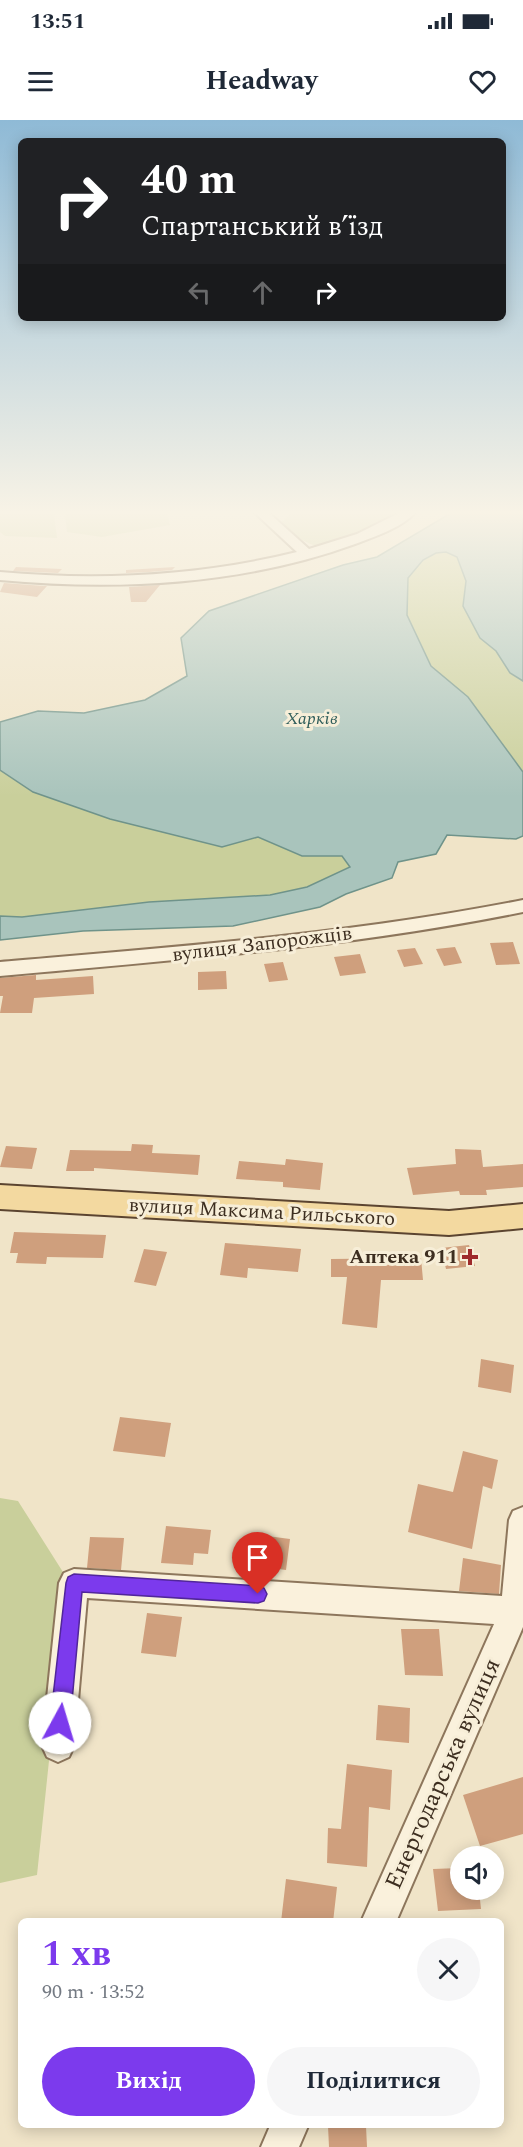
<!DOCTYPE html>
<html lang="uk">
<head>
<meta charset="utf-8">
<style>
	:root { --surface:#fff; --page:#f6f6f7; --text:#1f2937; --muted:#747a83; --accent:#7c3aed }
	body { margin:0; font-family:Spectral,serif; background:var(--page); color:var(--text); height:100vh; display:flex; flex-direction:column; font-size:22px; white-space:nowrap }
	* { box-sizing:border-box; margin:0 }
	p { font-size:20px; color:var(--muted) }
	.icon { flex:none; width:33px; height:33px; fill:none; stroke:currentColor; stroke-width:2; stroke-linecap:round; stroke-linejoin:round }
	.map { position:relative; flex:1; overflow:hidden }
	.sheet { position:absolute; left:18px; top:1798px; width:486px; height:210px; display:flex; flex-direction:column; background:var(--surface); border-radius:9px; box-shadow:0 3px 15px #0003 }
	.sheet>* { flex:none }
	.guide { position:absolute; left:18px; top:18px; width:488px; height:183px; border-radius:9px; box-shadow:0 3px 15px #0003; background:#202124; color:#fff; overflow:hidden }
	.controls { position:absolute; left:450px; top:1726px; display:grid; gap:12px }
	.controls a { display:grid; place-items:center; width:54px; height:54px; border-radius:50%; background:var(--surface); box-shadow:0 3px 15px #0003; font-size:30px }
	.pin { position:absolute; display:grid; place-items:center; width:51px; height:51px; color:#fff; margin:-62px -26px; border-radius:50% 50% 50% 0; rotate:-45deg; box-shadow:0 0 6px #0007 }
	.pin .icon { rotate:45deg }
	.me { position:absolute; width:66px; margin:-33px; rotate:6deg; stroke-linejoin:round; filter:drop-shadow(0 0 4px #0008) }
	.turn { display:flex; align-items:center; gap:21px; height:126px; padding:0 24px; font-size:27px }
	.turn .icon { width:78px; height:78px; stroke-width:2.5 }
	.turn b { display:block; font-size:42px; line-height:51px }
	.lanes { display:flex; align-items:center; height:57px; padding:0 24px; background:#0003; justify-content:center; gap:30px; direction:ltr }
	.lanes .off { opacity:.35 }
	.round { display:grid; place-items:center; flex:none; width:63px; height:63px; border-radius:32px; background:var(--page) }
	.head { display:flex; align-items:center; justify-content:space-between; height:102px; padding:0 24px }
	h1 { font-size:36px; font-weight:700; line-height:45px; color:var(--accent) }
	.button { display:flex; gap:12px; margin-top:auto; padding:12px 24px }
	.button a { flex:1; height:69px; border-radius:36px; background:var(--accent); color:#fff; font-size:24px; font-weight:700; line-height:69px; text-align:center }
	.button a+a { background:var(--page); color:var(--text) }
	.status { display:flex; justify-content:space-between; align-items:center; height:42px; padding:0 30px; background:var(--surface); direction:ltr }
	.status svg { height:16px; fill:currentColor }
	header { display:flex; justify-content:space-between; align-items:center; height:78px; padding:0 24px; background:var(--surface); font-size:27px; font-weight:700 }
	.map>svg:first-child { display:block }
	.green { fill:#c9cf9b }
	.water { fill:#a9c4bc; stroke:#6f938a; stroke-width:1.5 }
	.building { fill:#cf9f7d }
	.lines { fill:none; stroke-linecap:round; stroke-linejoin:round }
	.minor-casing { stroke:#8d765c; stroke-width:4 }
	.major-casing { stroke:#5b4430; stroke-width:4 }
	.minor { fill:#faf1dc; fill-rule:evenodd }
	.major { fill:#f3d9a0; fill-rule:evenodd }
	.route { fill:#7c3aed; stroke:#51269a; stroke-width:1.5 }
	.poi-dot { fill:#9e2a2b; stroke:#f7eed8; stroke-width:2 }
	.labels { text-anchor:middle; dominant-baseline:central; stroke-width:6; stroke-linejoin:round; paint-order:stroke }
	.far-water-label { font-size:18px; font-style:italic; fill:#2f5d5a; stroke:#f7eed8 }
	.street-label { font-size:20px; fill:#3d2e20; stroke:#f7eed8 }
	.poi-label { font-size:20px; font-weight:bold; fill:#3d2e20; stroke:#f7eed8; text-anchor:end }
	.near-street-label { font-size:24px; fill:#3d2e20; stroke:#f7eed8 }
</style>
</head>
<body>
<div class="status"><b>13:51</b><svg viewBox="0 0 49 12"><path d="M0 12V9h3v3zM5 12V6h3v6zM10 12V3h3v9zM15 12V0h3v12zM26 1h20v11H26zM47 4h2v5h-2z"/></svg></div>
<header><svg class="icon" aria-label="menu" viewBox="0 0 24 24"><path d="M4 6h16M4 12h16M4 18h16"/></svg>Headway<svg class="icon" aria-label="heart" viewBox="0 0 24 24"><path d="M12 20l-8-8c-3-5 5-10 8-4 3-6 11-1 8 4z"/></svg></header>
<div class="map">
<svg width="523" height="2027" viewBox="0 0 523 2027">
	<rect width="100%" height="100%" fill="#f0e4c8"/>
	<path class="green" d="M0 393H54L57 418 5 416 0 412Z
		M65 393H167L170 405 102 417 67 412Z
		M291 393H394L390 396 395 398C349 419 322 448 282 402Z
		M446 432 457 437 466 461 463 486 480 518 496 531 510 553 523 561V652L468 577 431 547 407 495 408 458 423 440 436 433Z
		M0 650 33 672 222 727 258 717 302 736H342L350 747 307 767 270 775 149 782 22 797 0 796Z
		M0 1378 18 1381 68 1460 37 1755 0 1763Z"/>
	<path class="water" d="M451 393H523V561L510 553 496 531 480 518 463 486 466 461 457 437 446 432 436 433 423 440 408 458 407 495 431 546 468 577 523 652V716L516 719 447 715 436 734 398 742 392 758 346 774 320 787 233 806 83 811 0 820V796L22 797 149 782 270 775 307 767 350 747 342 736H302L258 717 222 727 110 699 33 672 0 650V602L38 591 84 593 145 580 187 556 181 518 209 491 343 445 377 437Z"/>
	<path class="building" d="M16 447 62 449 58 453 13 451Z
		M175 447 172 450 149 452 126 453V450Z
		M4 463 44 466H47L37 477 0 472Z
		M160 465 146 482H131L129 467Z
		M513 822 520 844 496 845 490 823Z
		M455 827 462 843 444 846 436 829Z
		M415 828 423 844 404 847 397 830Z
		M360 834 366 853 340 856 334 837Z
		M283 842 288 860 269 862 264 844Z
		M226 851 227 869 198 870V852Z
		M36 855V860L93 856 94 874 34 878 32 893H0L3 876H0V858Z
		M132 1024 153 1025 152 1033 200 1035 198 1055 94 1048V1051H66L70 1030 131 1031Z
		M6 1026 37 1028 32 1049 0 1047Z
		M455 1029 481 1030 483 1047 523 1044V1067L486 1070 487 1075H460L459 1071 413 1075 407 1048 456 1044Z
		M286 1039 323 1043 320 1070 283 1067V1062L236 1059 239 1041 285 1045Z
		M14 1112 106 1115 103 1138 47 1137 46 1144 16 1143 18 1133H10Z
		M225 1123 301 1129 298 1152 248 1148 247 1158 220 1155Z
		M469 1125 475 1146 446 1149 441 1128Z
		M144 1129 167 1132 156 1166 134 1162Z
		M421 1138 423 1160H381L377 1208 342 1204 347 1157H331V1139Z
		M481 1239 514 1245 511 1273 478 1267Z
		M120 1297 171 1303 165 1337 113 1331Z
		M463 1331 498 1340 492 1369 483 1366 472 1429 408 1412 418 1364 453 1372Z
		M166 1406 211 1410 208 1434 194 1433 193 1445 161 1443Z
		M252 1414 290 1419 286 1450 248 1445Z
		M90 1417 124 1418 121 1450 87 1448Z
		M463 1438 501 1445 499 1474 459 1471Z
		M147 1493 182 1497 176 1537 141 1533Z
		M401 1509H439L443 1556 405 1555Z
		M378 1585 410 1588 409 1623 376 1620Z
		M347 1644 392 1650 390 1690 369 1687 367 1747 327 1743 328 1708 341 1709Z
		M523 1657V1714L480 1726 463 1675Z
		M460 1748V1770H479L481 1789 438 1791 433 1749Z
		M286 1759 337 1767 333 1802H281Z
		M328 2006H366L367 2027H329Z"/>
	<g class="lines">
		<g class="minor-casing">
			<path id="minor" d="M255 393H269L309 429 357 414 399 393H415C401 408 374 417 355 424 242 465 118 471 0 460V452C100 461 199 456 297 432Z
				M523 780V792C351 827 175 840 0 856V842C175 827 351 814 523 780Z
				M523 1387V1507L396 1802H361L494 1504 87 1478 74 1626 69 1637 58 1642 47 1637 42 1626 59 1463 64 1453 74 1449 502 1476 509 1400 513 1391Z
				M270 2006H308L299 2027H261Z"/>
		</g>
		<g class="major-casing">
			<path id="major" d="M0 1065 449 1091 523 1084V1108L449 1115 0 1089Z"/>
		</g>
		<use href="#minor" class="minor"/>
		<use href="#major" class="major"/>
	</g>
	<linearGradient id="sky" x2="0" y2="1"><stop stop-color="#8fbad6"/><stop offset="0.58" stop-color="#f8f3e6"/><stop offset="1" stop-color="#f8f3e6" stop-opacity="0"/></linearGradient>
	<rect width="523" height="677" fill="url(#sky)"/>
	<path class="route" d="M74 1454 258 1466 264 1468 267 1474 264 1481 258 1483 82 1472 70 1603 67 1609 60 1612 53 1609 50 1603 66 1463 68 1457Z"/>
	<path class="poi-dot" d="M467 1128h6v6h6v6h-6v6h-6v-6h-6v-6h6z"/>
	<g class="labels">
		<g class="far-water-label">
			<text x="312" y="598">Харків</text>
		</g>
		<g class="street-label">
			<text transform="translate(262 824) rotate(-7)">вулиця Запорожців</text>
			<text transform="translate(262 1092) rotate(3)">вулиця Максима Рильського</text>
		</g>
		<g class="poi-label">
			<text x="458" y="1137">Аптека 911</text>
		</g>
		<g class="near-street-label">
			<text transform="translate(443 1654) rotate(-66)">Енергодарська вулиця</text>
		</g>
	</g>
</svg>
<div class="controls">
<a><svg class="icon" aria-label="sound" viewBox="0 0 24 24"><path d="M4 9h4l5-4v14l-5-4H4zM17 9q2 3 0 6"/></svg></a>
</div>
<div class="pin" style="left:258px;top:1474px;background:#d93025"><svg class="icon" aria-label="arrive" viewBox="0 0 24 24"><path d="M6 21V4h12l-3 4 3 4H6"/></svg></div>
<svg class="me" style="left:60px;top:1603px" viewBox="-20 -20 40 40"><circle r="19" fill="#fff"/><path d="M0-13L10 11 0 6-10 11z" fill="#7c3aed"/></svg>
<div class="guide">
<div class="turn"><svg class="icon" aria-label="right" viewBox="0 0 24 24"><path d="M7 20v-9h11M14 6l5 5-5 5"/></svg><div><b>40 m</b>Спартанський в’їзд</div></div>
<div class="lanes"><svg class="icon off" aria-label="left" viewBox="0 0 24 24"><path d="M17 20v-9H6M10 6l-5 5 5 5"/></svg><svg class="icon off" aria-label="ahead" viewBox="0 0 24 24"><path d="M12 20V5M6 11l6-6 6 6"/></svg><svg class="icon" aria-label="right" viewBox="0 0 24 24"><path d="M7 20v-9h11M14 6l5 5-5 5"/></svg></div>
</div>
<section class="sheet">
<div class="head"><div><h1>1 хв</h1><p>90 m · 13:52</p></div><a class="round"><svg class="icon" aria-label="close" viewBox="0 0 24 24"><path d="M6 6l12 12M18 6L6 18"/></svg></a></div>
<div class="button"><a>Вихід</a><a>Поділитися</a></div>
</section>
</div>
</body>
</html>
